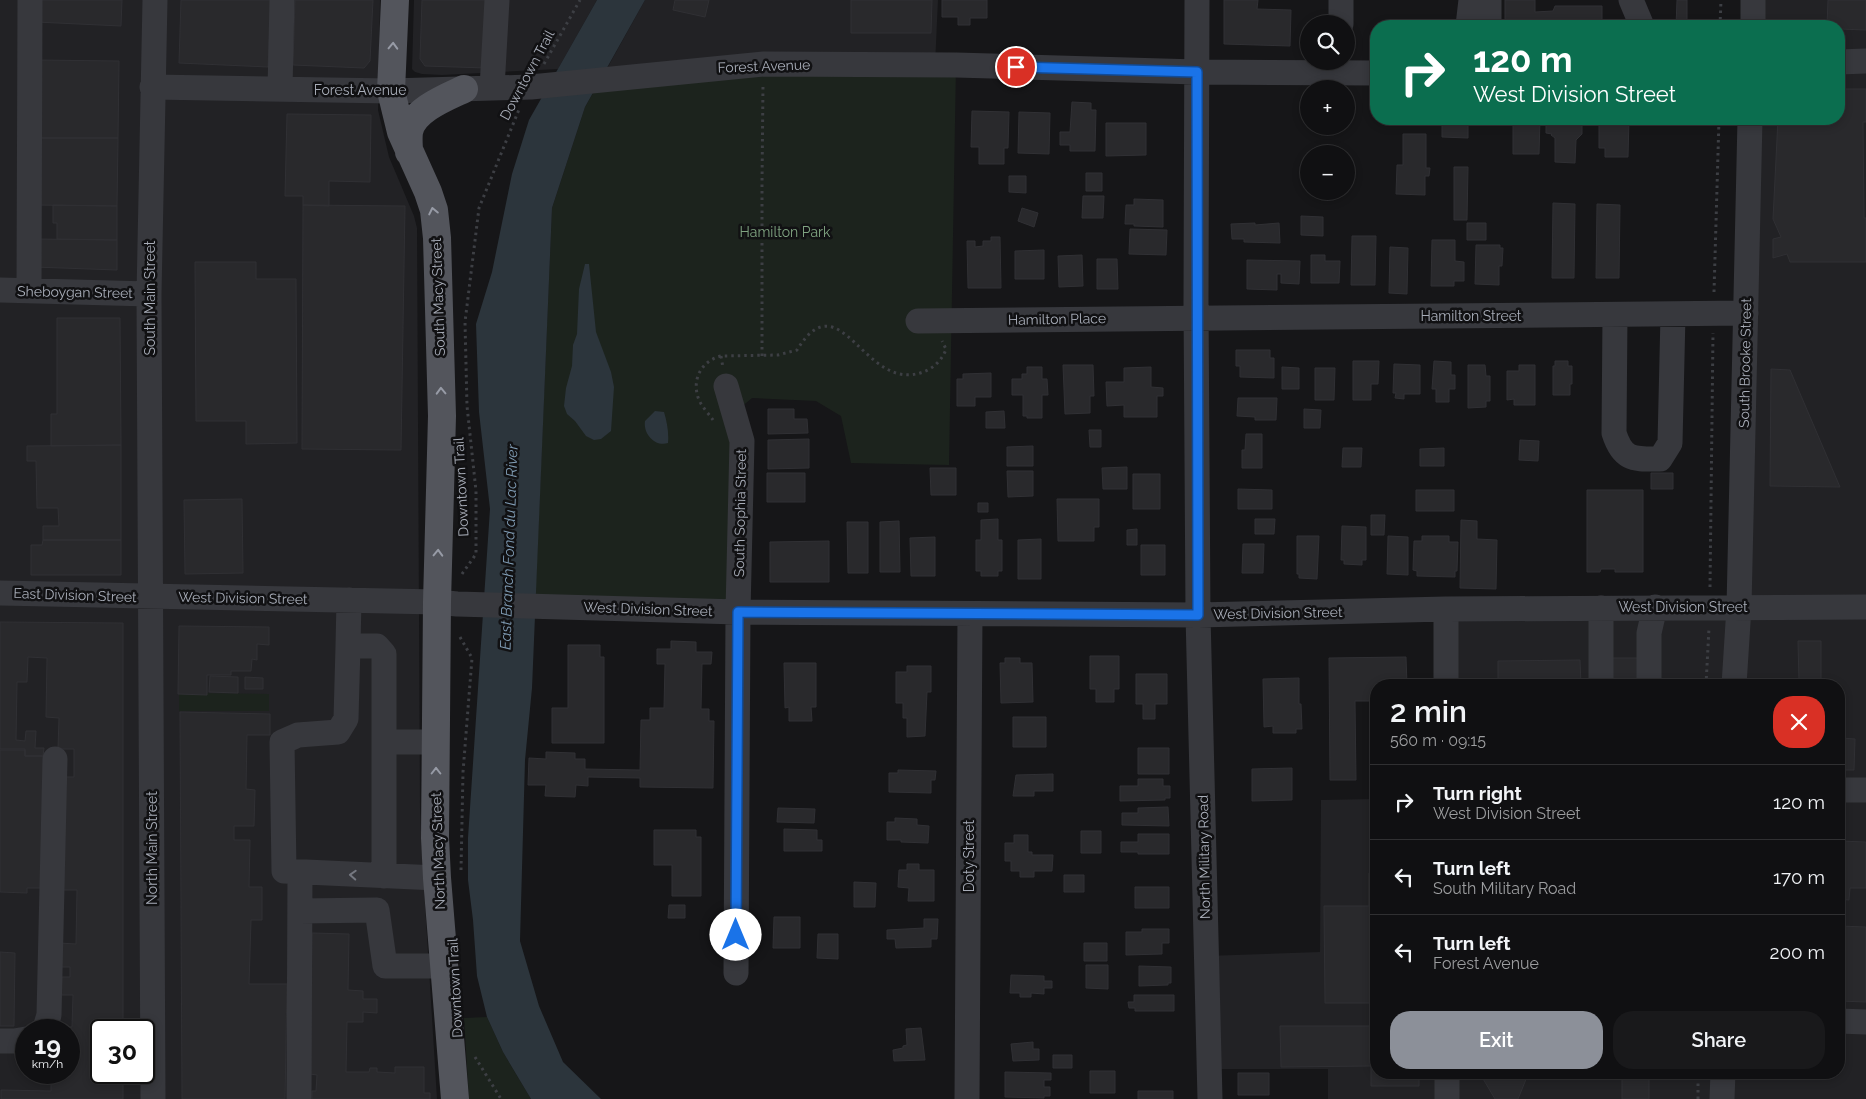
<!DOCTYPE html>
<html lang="en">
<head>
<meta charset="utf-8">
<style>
	:root { --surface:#101012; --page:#19191b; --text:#f1f3f6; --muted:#9c9d9f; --line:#303032; --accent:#8c9099 }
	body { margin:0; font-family:Raleway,sans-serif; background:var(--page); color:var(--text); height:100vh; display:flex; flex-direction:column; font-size:19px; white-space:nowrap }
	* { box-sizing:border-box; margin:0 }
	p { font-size:16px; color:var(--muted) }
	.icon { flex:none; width:28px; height:28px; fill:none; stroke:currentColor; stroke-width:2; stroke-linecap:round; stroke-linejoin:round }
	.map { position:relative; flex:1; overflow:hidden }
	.details { position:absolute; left:1370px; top:679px; width:475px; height:400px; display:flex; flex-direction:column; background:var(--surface); border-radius:20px; box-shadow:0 2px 8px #0003,0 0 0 1px var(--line) }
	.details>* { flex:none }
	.top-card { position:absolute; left:1370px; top:20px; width:475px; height:105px; border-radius:20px; box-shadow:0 2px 8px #0003,0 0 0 1px var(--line); background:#0b6e4f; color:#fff; overflow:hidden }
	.fabs { position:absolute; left:1300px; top:15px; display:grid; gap:10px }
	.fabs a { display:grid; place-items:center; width:55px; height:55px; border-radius:50%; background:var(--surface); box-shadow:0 2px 8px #0003,0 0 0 1px var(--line); font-size:25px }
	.speed { position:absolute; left:15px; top:1019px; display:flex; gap:10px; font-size:25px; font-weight:700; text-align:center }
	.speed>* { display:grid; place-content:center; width:65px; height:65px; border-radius:50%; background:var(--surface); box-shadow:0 2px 8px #0003,0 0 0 1px var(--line); line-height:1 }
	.speed small { font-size:12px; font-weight:400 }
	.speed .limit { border:2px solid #111; border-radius:8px; background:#fff; color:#111 }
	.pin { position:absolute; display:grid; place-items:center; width:42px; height:42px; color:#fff; margin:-21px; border:2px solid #fff; border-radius:50%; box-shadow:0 1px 5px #0007 }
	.me { position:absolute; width:55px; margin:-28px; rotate:0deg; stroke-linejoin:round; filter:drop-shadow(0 0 4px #0008) }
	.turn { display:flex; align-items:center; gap:18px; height:105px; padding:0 20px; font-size:22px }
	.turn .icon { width:65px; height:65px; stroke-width:2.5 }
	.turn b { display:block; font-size:35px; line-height:42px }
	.round { display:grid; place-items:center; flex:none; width:52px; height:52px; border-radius:20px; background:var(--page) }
	.headline { display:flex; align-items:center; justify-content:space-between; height:85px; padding:0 20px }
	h1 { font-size:30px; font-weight:600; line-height:38px }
	.primary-button { display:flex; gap:10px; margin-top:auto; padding:10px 20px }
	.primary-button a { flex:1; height:58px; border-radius:20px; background:var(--accent); color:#fff; font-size:20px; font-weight:600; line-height:58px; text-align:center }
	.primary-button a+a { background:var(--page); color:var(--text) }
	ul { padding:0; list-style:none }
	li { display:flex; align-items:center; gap:15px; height:75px; padding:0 20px; border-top:1px solid var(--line) }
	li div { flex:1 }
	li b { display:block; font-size:19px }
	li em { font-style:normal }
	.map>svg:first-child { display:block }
	.built { fill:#222225; fill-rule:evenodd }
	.green { fill:#1c231d }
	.water { fill:#2c353c }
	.building { fill:#29292c; stroke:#303034 }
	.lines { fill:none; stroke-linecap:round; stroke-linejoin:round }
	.path { stroke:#3d3f44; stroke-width:3; stroke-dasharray:2.5 4; stroke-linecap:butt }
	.minor { stroke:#37383d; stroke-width:25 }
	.major { stroke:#53555c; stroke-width:28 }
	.oneway { stroke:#979ba6 }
	.oneway2 { stroke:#757881 }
	.route-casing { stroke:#114b97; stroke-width:12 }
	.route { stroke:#1a73e8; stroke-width:9 }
	.labels { text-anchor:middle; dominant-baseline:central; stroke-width:5; stroke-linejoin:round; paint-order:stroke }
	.street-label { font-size:14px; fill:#a8adb8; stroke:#111113 }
	.park-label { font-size:14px; fill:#7fa381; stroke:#111113 }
	.water-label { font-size:15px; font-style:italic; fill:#7f9bb3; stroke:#111113 }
</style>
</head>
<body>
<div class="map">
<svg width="1866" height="1099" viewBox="0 0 1866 1099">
	<rect width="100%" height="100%" fill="#161618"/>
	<path class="built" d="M0 0H380L378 110 389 157 414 216 417 228 420 808 422 855 437 1099H0ZM26 1030H69V1072H26ZM101 1030H144V1072H101Z
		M414 0H597L558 69 442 75 422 74 415 72 412 69Z
		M645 0H938L935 65 600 81Z
		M1753 0H1866V1099H1328V1069H1209L1206 956 1320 952 1321 800 1376 799V1072H1839V685H1446V609L1739 607 1750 119H1839V26H1753Z"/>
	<path class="green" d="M956 65 949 465 851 463 841 416 816 401 752 398 734 413 738 612 535 605 552 208 585 107 600 81Z
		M179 693 269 694V711H179Z
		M487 1017 503 1052 531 1099H469L464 1018Z"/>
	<path class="water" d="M597 0H645L585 107 552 208 532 688 525 760 520 941 539 1006 563 1062 601 1099H531L503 1052 487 1017 477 976 473 920 468 880V838L490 509 479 412 476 324 492 272 512 174 529 120Z
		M585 264H589L596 332 611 372 614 387 611 431 601 439 594 440 586 436 575 421 567 414 564 406 566 388 572 366 573 345 577 334 579 289Z
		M655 411 664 412C667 422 669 433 668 443 655 447 643 434 645 421Z"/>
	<path class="building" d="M37 0H122L121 26 36 22Z
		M181 0H271L268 67 179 63Z
		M295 0H373L370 61 364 68 293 65Z
		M422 0H494L486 68 425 66 420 59Z
		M675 0H709L705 17 673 10Z
		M851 0H932L931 33H851Z
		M942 0H987V18H970V25H958V17H942Z
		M1224 0H1258L1257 9 1291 10 1290 46 1224 44Z
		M1505 0H1535V12L1553 11 1555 6H1602V26H1505Z
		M1677 0H1687V26H1676Z
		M1828 0H1866V30L1839 29V26H1827Z
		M35 60 119 61 118 138H35Z
		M1839 89H1866V122H1863L1864 218H1866V262H1790L1787 254 1773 258V239L1781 237 1773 219 1778 119H1839Z
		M1072 102 1091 103V110H1096L1095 151H1070V145H1060V132H1070Z
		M972 111 1009 112 1008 148H1004V164H979V147H971Z
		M1019 112 1050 113 1049 154 1018 153Z
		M287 114 371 115 370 182 329 181V206L303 205V196H285Z
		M1442 119H1468V138L1442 137Z
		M1513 119H1540L1539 154H1513Z
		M1546 119H1581L1582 120V134L1576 140 1575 163 1555 162V138L1551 135 1552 134 1546 133Z
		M1599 119H1629L1628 157H1605V148H1599Z
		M1106 123H1146V155L1106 156Z
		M1403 134H1426V168H1430L1429 176H1425V195L1396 194 1397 165H1403Z
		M35 138H118L117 206 33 205Z
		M1454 167H1468L1467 220H1454Z
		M1086 173H1102V191H1086Z
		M1009 176H1026V193L1009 192Z
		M1083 196H1104L1103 218H1082Z
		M1134 199 1163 200V227L1134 226V224H1125L1126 205H1134Z
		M1553 203 1575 204 1574 278H1552Z
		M1597 204 1620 205 1619 278H1596Z
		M53 205 117 206V240L57 239V223H53Z
		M303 205 405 206 401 450 302 449Z
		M1022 208 1038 213 1034 227 1018 221Z
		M1301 216 1323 217V236L1301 235Z
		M1255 223V225L1279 223 1280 243 1244 242V239H1232L1231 224Z
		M1467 223H1486V240H1467Z
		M1130 229 1167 230 1166 255 1129 254Z
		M1352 236H1376L1375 285H1351Z
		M991 237H1000L1001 288H968L967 241H975V247L983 246V241H991Z
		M35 239 117 240V270L34 267Z
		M1432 240H1455V261L1464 262V281H1454V286H1431Z
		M1476 245H1500V248H1503L1502 266H1499V285L1475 284Z
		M1390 247 1408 248 1407 294 1389 293Z
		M1044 250V279H1015V251Z
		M1082 255 1083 286 1059 287 1058 256Z
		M1311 255H1325V261H1340L1339 283H1311Z
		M1097 259H1117L1118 289H1097Z
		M1247 260 1300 261 1299 284 1281 283V274H1277V290L1247 289Z
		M195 262H256V279H296L297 443 246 444V421H196Z
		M57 318H120L121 445 51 446V414H57Z
		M1236 350H1270V358H1274V378L1240 377V366H1236Z
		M1353 361H1379L1378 384H1371V400H1353Z
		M1434 361 1451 362V375H1455V389H1449V402H1436V389H1432Z
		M1555 361H1568V366H1572V384H1570V395H1553V366H1555Z
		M1394 364 1420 365V394H1404V399L1395 398 1396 393H1393Z
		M1063 365H1093L1094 396H1090V413L1065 414Z
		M1468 365H1485L1486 376H1490V401H1486V407L1468 408Z
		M1519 365H1535V405H1514V399L1507 400V371H1519Z
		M1027 367H1042V379H1047L1048 395H1042V418H1027V416H1023V395H1012V379H1022V374H1027Z
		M1151 367V387L1163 388V396H1157V417H1124V405L1107 406 1106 382H1124V368Z
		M1282 367 1299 368V389H1282Z
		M1315 368H1335L1334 400H1315Z
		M1771 369 1790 370 1840 487 1770 486Z
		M991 373V397H975V406H957V379H963V374Z
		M1238 398H1277L1276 420H1255V417L1237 416Z
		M768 409H794V419H807L808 433 768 434Z
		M1304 409 1321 410 1320 428H1304Z
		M1004 411 1005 428H986V412Z
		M1089 430H1101V447H1090Z
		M1246 434H1262V468H1242V450H1245Z
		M809 439V468L768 469V440Z
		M1520 440 1539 441 1538 461 1519 460Z
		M121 445V540H43V526H59L58 508H37L36 461H27V446Z
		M1033 446V466H1007V447Z
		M1343 448H1362L1361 467H1342Z
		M1444 448V466H1420V449Z
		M1127 467V489H1103L1102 468Z
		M930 468H956V495H931Z
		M1007 471H1033V496L1008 497Z
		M767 473H805V502H767Z
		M1651 473H1673V489H1651Z
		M1133 474H1160V509H1133Z
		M1238 489 1272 490V509H1238Z
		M1416 490H1454V511H1416Z
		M1587 490H1643V572H1615V569H1601L1600 572H1587Z
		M242 499 243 573 185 574 184 500Z
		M1057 499H1099V527H1094V541H1058Z
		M978 503H988V512H978Z
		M1371 515H1385L1384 535H1371Z
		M998 519V540H1002V571H998V576H981V571H976V540H981V520Z
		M1255 519H1275L1274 534H1255Z
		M1461 520 1477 521V539L1497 540 1496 589 1460 588Z
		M899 521 900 572H880V522Z
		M847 522H868V573H848Z
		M1342 526 1366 527V560H1362V565L1344 564V560H1341Z
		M1137 529V545H1127V530Z
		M1297 536H1319L1317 579 1299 578V574H1297Z
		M1388 536 1408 537V575L1387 574Z
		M1422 536H1449V542H1458L1457 571H1455V577L1417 576V571L1413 570 1414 541H1422Z
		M935 537V576H911L910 538Z
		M1041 539V579H1018V540Z
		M43 540H121V575H31V545H42Z
		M829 541V582H770V542Z
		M1243 544H1264L1263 573H1242Z
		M1141 545H1165V575H1141Z
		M0 622 123 623V1030H101V1072H123V1099H1V1090L51 1091V1072H69V1030H58V1027H72L73 995H61L62 977H70V967H59V943L76 944 77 890H62L64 777H74V749H58L59 718 46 717 47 658 28 657 27 682H17L16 740 25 741 26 731H36L35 748H44L43 756H25V749H0Z
		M179 626 269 627V645L257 644V660L252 659 251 671H231V675H207V695L178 694Z
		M671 641 696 642V652H712L711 664H702L701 709H709V721H714L713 788 640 787V778L588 777V786L576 785 575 797 545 796 546 785H528L529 758 546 759V752L575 753V759H585V769L640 770 641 720H650V708H664L665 664H657V649H671Z
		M1798 641H1821V682H1799Z
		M568 645H600V657H604V743H552V708H568Z
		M1090 656H1119V689H1114V702H1096V689H1090Z
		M1406 657 1407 685H1376V701H1355L1356 780H1330L1329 658Z
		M1005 658H1020V663H1032L1033 702 1001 703 1000 663H1005Z
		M1608 658H1640V685H1608Z
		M1580 660 1581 685H1498V661Z
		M784 663H816V707H811L812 721H789V707L785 708Z
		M907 666H931V692H927L925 736 907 737V718H903V703H896V672H907Z
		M1136 674H1167V704H1155V719H1143V704H1136Z
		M210 676 238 677V693L209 692Z
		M245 677 263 678V689H245Z
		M1299 678V704H1301L1302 729H1296V733H1273V726L1264 727 1263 679Z
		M180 712 270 714V735H247L246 789 255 790 254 826H234V840H250L249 887H262V920H251L249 984H287L285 1099H182Z
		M1013 717H1046V747H1013Z
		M1841 738 1855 739 1854 770H1840Z
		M1138 748H1169V774H1138Z
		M0 750H25V756H44L42 888H27V893L0 892Z
		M1292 768V800L1252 801V769Z
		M898 770 936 771 935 780H931V793L889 792V773H898Z
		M1053 774V791H1034V796H1013L1016 775Z
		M1138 779H1163V786H1170V798H1165V800L1120 801V786H1138Z
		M1168 807 1169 826 1122 825V813H1138V808Z
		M778 808 815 809 814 823 777 822Z
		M895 818 917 819V825L929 826 928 843 901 842V840H887V822H895Z
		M784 829 817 830V840H822V851H784Z
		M654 830H696V837H701V896H672V865H654Z
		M1081 831H1101V853H1081Z
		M1138 834H1169V854H1138V852H1121V842H1138Z
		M1014 835H1028V852H1032V855H1053L1052 871H1034V877H1020V871H1011V861H1005V843H1014Z
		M1839 841 1866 842V888H1850L1849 900 1839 899Z
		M907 864H919V870H934V901H908L909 888 898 887 899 870H907Z
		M1369 873H1376V1003H1325L1324 906H1369Z
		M1064 875H1084V892H1064Z
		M854 882 876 883 875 907H854Z
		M1135 887H1169V908H1135Z
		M669 905H685V918H668Z
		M774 917H800V948H773Z
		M924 919H938L937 939H931V947L896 948 895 939H887V930L924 928Z
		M1839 926 1866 927V1002L1839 1001Z
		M1142 929H1169V943H1162V954L1126 955V932H1142Z
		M312 933 349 934 348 990 363 991V999H377V1013L363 1012V1022H347L346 1072H369L370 1068H377V1072L395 1073V1067H424V1093H430V1099H312V1091H316L317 1075 310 1074Z
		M818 934H838V959L817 958Z
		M1084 943H1107V961H1084Z
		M0 952 15 953 14 1026H0Z
		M1086 965H1108V989L1086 988Z
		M1139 966 1171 967V983H1168V985L1139 986Z
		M1011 975 1044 976V981H1052V988H1044V994L1031 993V997H1020V993H1010Z
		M1134 995H1174V1011H1135V1008H1129L1128 1002H1134Z
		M1280 1026H1376V1072H1419V1086H1371V1066L1281 1067Z
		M921 1028 925 1060 894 1061 893 1050 903 1048V1046L907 1045 906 1029Z
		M1033 1042V1049H1039V1060L1013 1061 1011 1044Z
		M1053 1055H1072V1068H1053Z
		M1090 1071H1115V1093H1090Z
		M1005 1072 1051 1073V1080H1044V1087H1050V1096H1044V1098L1005 1097Z
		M1479 1072H1529L1518 1099H1495Z
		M1649 1072V1099H1622V1073L1577 1072Z
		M1238 1073H1269V1095H1238Z
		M1138 1091H1173V1099H1138Z"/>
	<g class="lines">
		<path class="path" d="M1720 26 1721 0
			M544 64 580 0
			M1714 292 1719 119
			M721 356 723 368
			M762 356V184L763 84
			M713 420C709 414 702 407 699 400 691 380 701 361 721 356L778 355 797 350C841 278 864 394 923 372 933 369 943 359 946 349L942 341
			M462 574 476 554V491L467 406 465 322 479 208 520 107
			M1710 587 1713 333
			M460 637 472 658 463 772 461 870
			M1706 685 1709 628
			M475 1057 501 1099
			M1698 1099V1072"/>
		<path class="minor" d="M1197 0 1196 302 1198 615 1210 1099
			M1631 0 1642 26
			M1341 24V0
			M1468 26 1471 0
			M1489 26V0
			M1753 26V0
			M1839 62 1866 61
			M152 87 391 91 531 87 764 64 956 65 1197 72 1376 73
			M492 88 497 0
			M280 89 282 0
			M0 290 149 294
			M29 290 30 0
			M1615 315 1614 433C1623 461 1634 459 1660 459L1670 443 1673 315
			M918 321 1746 313
			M726 386 742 441 738 612 736 973
			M0 593 437 602 457 604 738 612 1198 615 1446 609 1866 607
			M1601 608V685
			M1446 609V685
			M348 646 349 600
			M1649 685V633L1655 607
			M1734 685 1739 607 1750 119
			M384 742H436
			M1839 790H1866
			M384 876V654L377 646H348L346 719 338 732 298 735 282 742 284 871 437 878
			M300 911 377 910 385 966H445
			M1839 1021 1866 1022
			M42 1030 45 1028 49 1015 55 759
			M0 1041H14L26 1039
			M1447 1072V1099
			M153 1099 149 294 155 0
			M299 1099 300 872
			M967 1099 970 614
			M1722 1099 1723 1072"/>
		<path class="major" d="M395 0 391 91 401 132 428 192 434 210 437 238 442 416 437 602 435 838 437 878 455 1099
			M409 152C409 146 408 139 409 132 413 110 447 97 464 89"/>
	</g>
	<defs><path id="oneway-chevron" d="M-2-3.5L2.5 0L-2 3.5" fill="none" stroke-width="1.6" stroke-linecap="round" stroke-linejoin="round" transform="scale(1.25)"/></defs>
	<g class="oneway">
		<use href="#oneway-chevron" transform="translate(393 46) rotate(-88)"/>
		<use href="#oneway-chevron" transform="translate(433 211) rotate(-102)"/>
		<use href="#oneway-chevron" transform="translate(441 391) rotate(-92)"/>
		<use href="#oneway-chevron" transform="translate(438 553) rotate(-88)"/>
		<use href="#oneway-chevron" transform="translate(436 771) rotate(-90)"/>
	</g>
	<use class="oneway2" href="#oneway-chevron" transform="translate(353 875) rotate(-177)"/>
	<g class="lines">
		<g class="route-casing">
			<path id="route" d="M736 935 738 612 1198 615 1197 72 1016 67"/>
		</g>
		<use href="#route" class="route"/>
	</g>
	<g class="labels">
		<g class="street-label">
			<text transform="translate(764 66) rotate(-2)">Forest Avenue</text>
			<text transform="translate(527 75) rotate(-62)">Downtown Trail</text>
			<text x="360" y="90">Forest Avenue</text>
			<text transform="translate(75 292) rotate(1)">Sheboygan Street</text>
			<text transform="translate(438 297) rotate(-92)">South Macy Street</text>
			<text transform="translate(150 298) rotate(-90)">South Main Street</text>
			<text x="1471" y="316">Hamilton Street</text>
			<text transform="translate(1057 319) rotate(-1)">Hamilton Place</text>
			<text transform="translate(1745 363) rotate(-89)">South Brooke Street</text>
			<text transform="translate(461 487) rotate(-93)">Downtown Trail</text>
			<text transform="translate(740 513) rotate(-89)">South Sophia Street</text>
			<text transform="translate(75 595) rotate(2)">East Division Street</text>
			<text transform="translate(243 598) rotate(1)">West Division Street</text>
			<text x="1683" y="607">West Division Street</text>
			<text transform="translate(648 609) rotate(2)">West Division Street</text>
			<text transform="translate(1278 613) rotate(-1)">West Division Street</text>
			<text transform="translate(152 848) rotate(-90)">North Main Street</text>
			<text transform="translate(438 851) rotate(-92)">North Macy Street</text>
			<text transform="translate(969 856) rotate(-90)">Doty Street</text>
			<text transform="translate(1204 857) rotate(-91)">North Military Road</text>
			<text transform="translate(455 988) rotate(-93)">Downtown Trail</text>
		</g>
		<g class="park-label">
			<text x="785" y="232">Hamilton Park</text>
		</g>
		<g class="water-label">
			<text transform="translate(509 547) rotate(-88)">East Branch Fond du Lac River</text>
		</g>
	</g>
</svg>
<div class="fabs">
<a><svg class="icon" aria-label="search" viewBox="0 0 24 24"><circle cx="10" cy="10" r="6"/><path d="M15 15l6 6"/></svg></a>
<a>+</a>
<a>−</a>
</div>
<div class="speed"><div>19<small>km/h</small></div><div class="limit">30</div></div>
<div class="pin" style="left:1016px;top:67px;background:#d93025"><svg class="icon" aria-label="arrive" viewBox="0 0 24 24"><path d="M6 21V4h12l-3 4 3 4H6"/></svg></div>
<svg class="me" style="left:736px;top:935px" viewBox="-20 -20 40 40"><circle r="19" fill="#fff"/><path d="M0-13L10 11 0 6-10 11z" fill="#1a73e8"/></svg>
<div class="top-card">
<div class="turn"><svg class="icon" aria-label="right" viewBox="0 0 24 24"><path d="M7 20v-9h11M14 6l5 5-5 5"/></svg><div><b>120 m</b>West Division Street</div></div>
</div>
<section class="details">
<div class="headline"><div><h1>2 min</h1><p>560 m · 09:15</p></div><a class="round" style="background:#d93025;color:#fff"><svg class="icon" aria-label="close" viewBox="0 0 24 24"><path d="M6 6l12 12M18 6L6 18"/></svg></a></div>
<ul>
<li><svg class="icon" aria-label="right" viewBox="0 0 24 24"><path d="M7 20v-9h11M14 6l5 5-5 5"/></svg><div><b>Turn right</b><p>West Division Street</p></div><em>120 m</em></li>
<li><svg class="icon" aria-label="left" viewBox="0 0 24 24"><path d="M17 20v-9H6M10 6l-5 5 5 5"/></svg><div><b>Turn left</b><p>South Military Road</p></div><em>170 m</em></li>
<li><svg class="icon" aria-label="left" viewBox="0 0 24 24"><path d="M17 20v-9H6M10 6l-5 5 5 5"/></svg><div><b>Turn left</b><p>Forest Avenue</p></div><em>200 m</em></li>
</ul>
<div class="primary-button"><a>Exit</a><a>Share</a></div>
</section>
</div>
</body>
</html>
